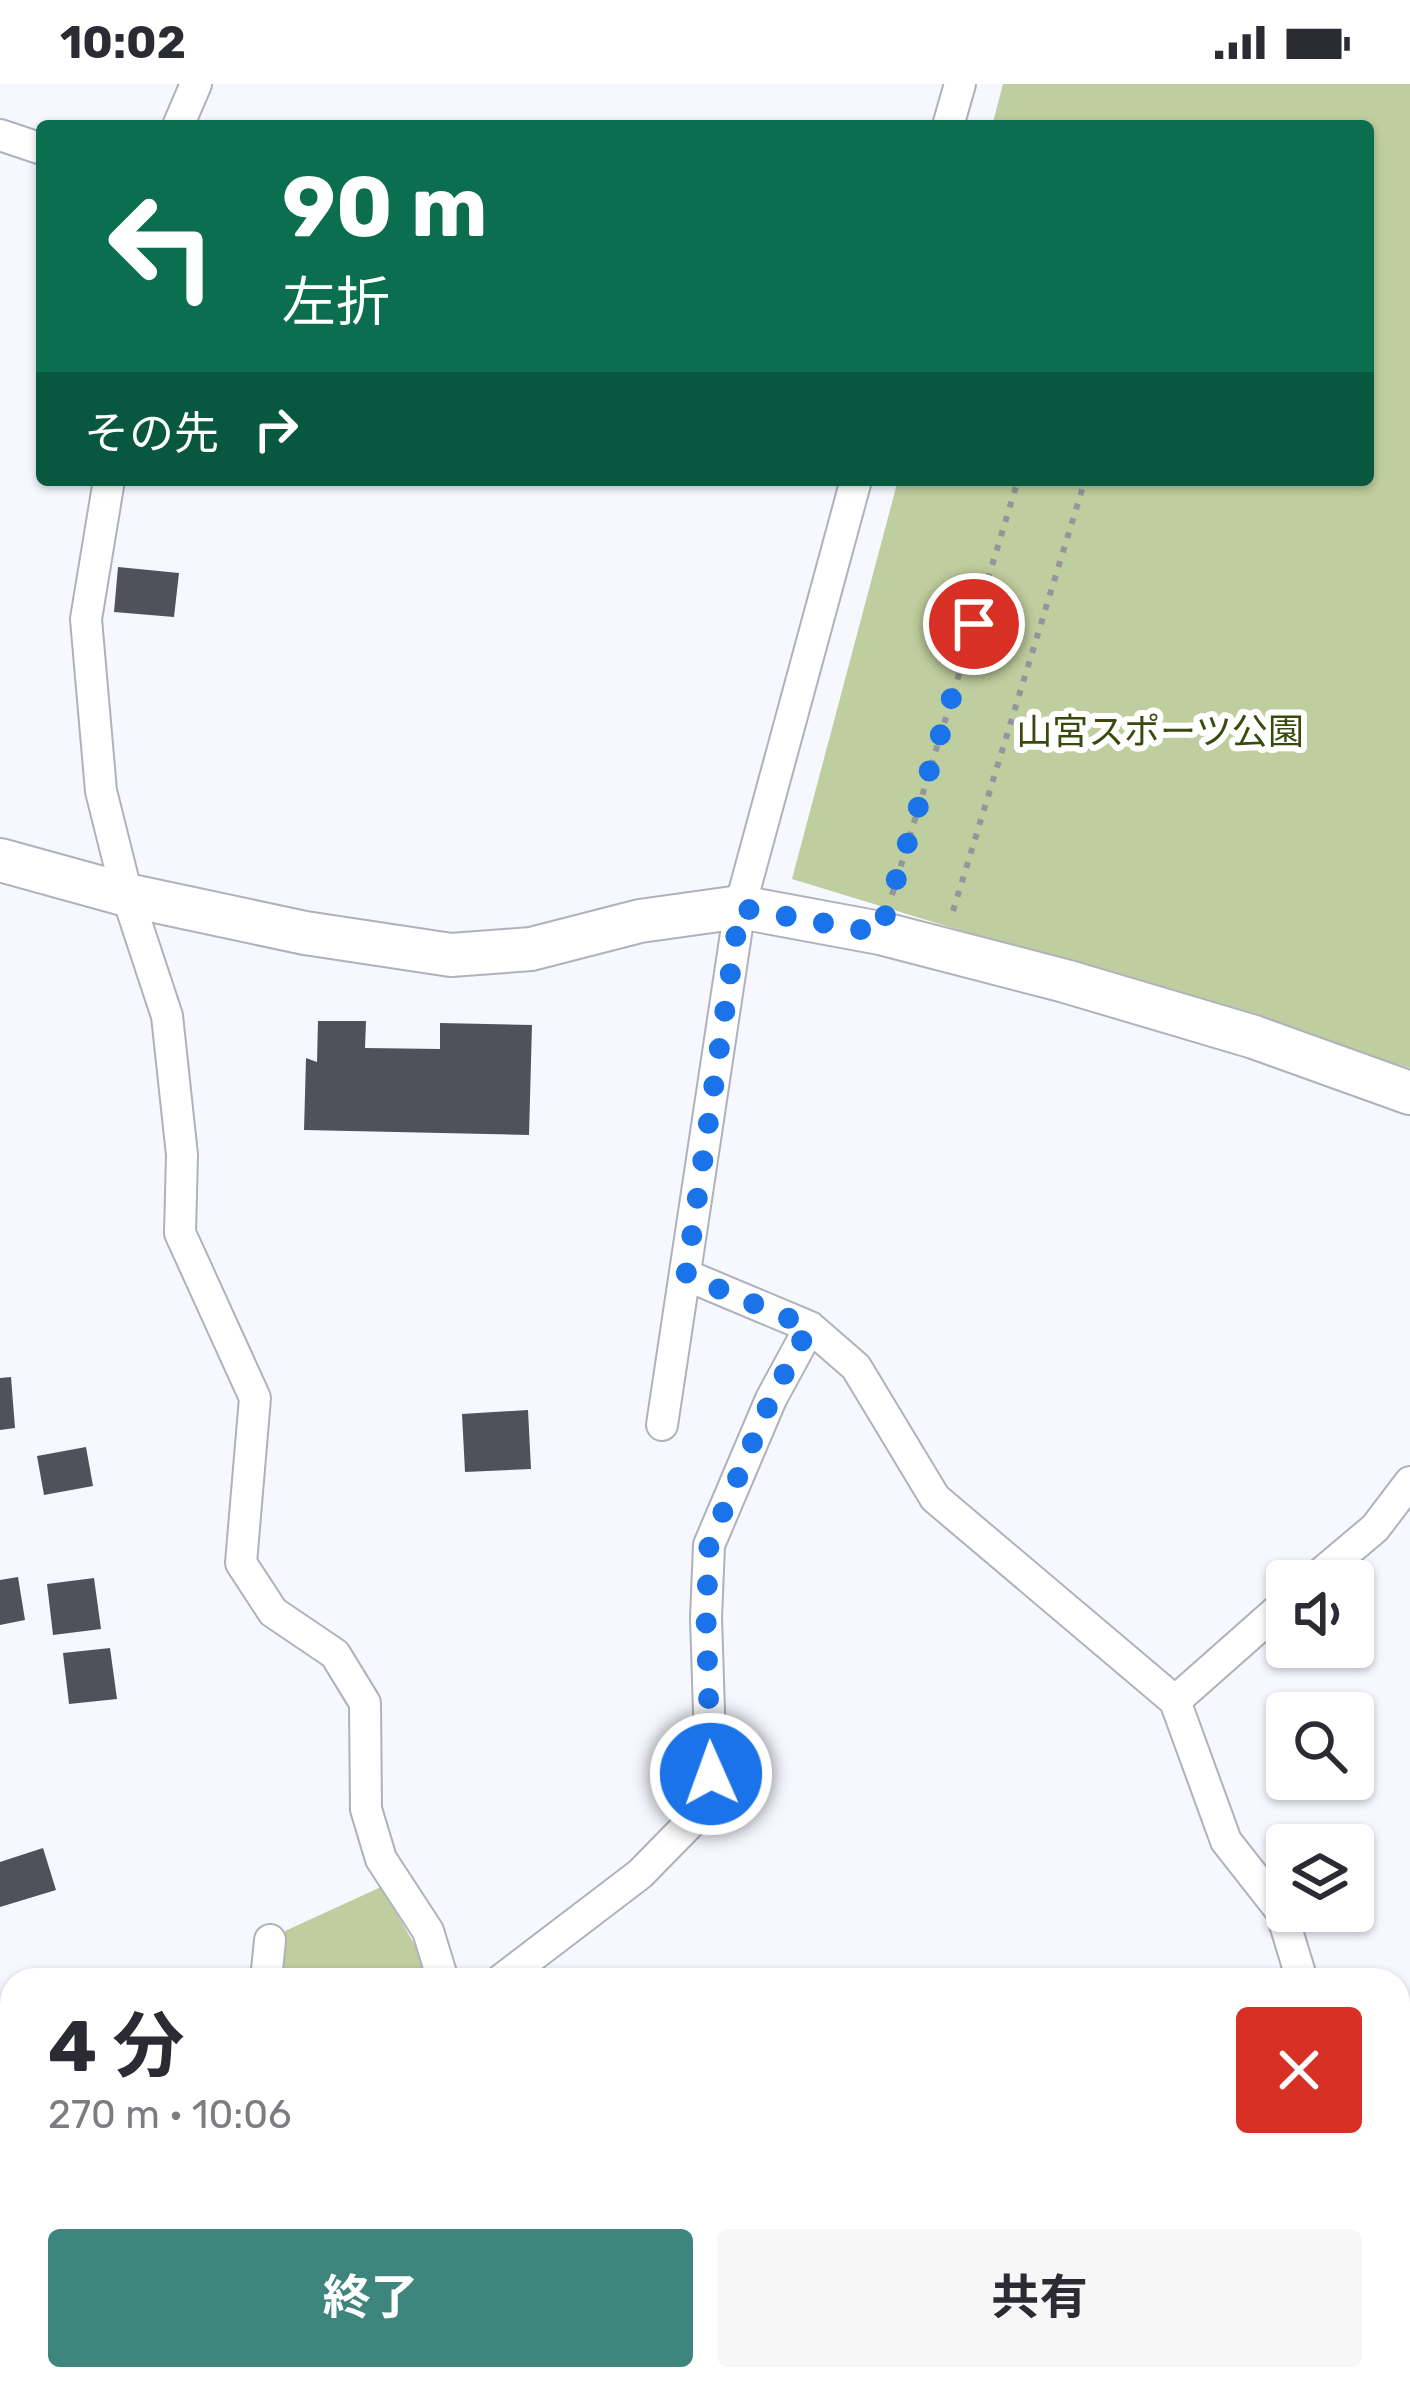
<!DOCTYPE html>
<html lang="ja">
<head>
<meta charset="utf-8">
<style>
	:root { --surface:#fff; --page:#f7f7f7; --text:#2b2b33; --muted:#7c7c81; --accent:#3e857e }
	body { margin:0; font-family:Rubik,"Noto Sans JP",sans-serif; background:var(--page); color:var(--text); height:100vh; display:flex; flex-direction:column; font-size:45px; white-space:nowrap }
	* { box-sizing:border-box; margin:0 }
	p { font-size:39px; color:var(--muted) }
	.icon { flex:none; width:66px; height:66px; fill:none; stroke:currentColor; stroke-width:2; stroke-linecap:round; stroke-linejoin:round }
	.map { position:relative; flex:1; overflow:hidden }
	.details { position:absolute; left:0px; top:1884px; width:1410px; height:423px; display:flex; flex-direction:column; background:var(--surface); border-radius:36px 36px 0 0; box-shadow:0 3px 9px #0004 }
	.details>* { flex:none }
	.guide { position:absolute; left:36px; top:36px; width:1338px; height:366px; border-radius:12px; box-shadow:0 3px 9px #0004; background:#0b6e4f; color:#fff; overflow:hidden }
	.controls { position:absolute; left:1266px; top:1476px; display:grid; gap:24px }
	.controls a { display:grid; place-items:center; width:108px; height:108px; border-radius:12px; background:var(--surface); box-shadow:0 3px 9px #0004; font-size:60px }
	.pin { position:absolute; display:grid; place-items:center; width:102px; height:102px; color:#fff; margin:-51px; border:6px solid #fff; border-radius:50%; box-shadow:0 3px 12px #0007 }
	.me { position:absolute; width:132px; margin:-66px; rotate:358deg; stroke-linejoin:round; filter:drop-shadow(0 0 9px #0008) }
	.turn { display:flex; align-items:center; gap:42px; height:252px; padding:0 48px; font-size:54px }
	.turn .icon { width:156px; height:156px; stroke-width:2.5 }
	.turn b { display:block; font-size:84px; line-height:102px }
	.then { display:flex; align-items:center; height:114px; padding:0 48px; background:#0003; gap:24px; font-size:45px }
	.round { display:grid; place-items:center; flex:none; width:126px; height:126px; border-radius:12px; background:var(--page) }
	.head { display:flex; align-items:center; justify-content:space-between; height:204px; padding:0 48px }
	h1 { font-size:72px; font-weight:700; line-height:90px }
	.cta { display:flex; gap:24px; margin-top:auto; padding:24px 48px }
	.cta a { flex:1; height:138px; border-radius:12px; background:var(--accent); color:#fff; font-size:48px; font-weight:700; line-height:138px; text-align:center }
	.cta a+a { background:var(--page); color:var(--text) }
	.status { display:flex; justify-content:space-between; align-items:center; height:84px; padding:0 60px; background:var(--surface); direction:ltr }
	.status svg { height:33px; fill:currentColor }
	.map>svg:first-child { display:block }
	.green { fill:#bfce9e }
	.building { fill:#50525b }
	.lines { fill:none; stroke-linecap:round; stroke-linejoin:round }
	.lane-casing { stroke:#afb1bc; stroke-width:20 }
	.street-casing { stroke:#afb1bc; stroke-width:34 }
	.secondary-casing { stroke:#afb1bc; stroke-width:46 }
	.path { stroke:#95969d; stroke-width:6; stroke-dasharray:6 9; stroke-linecap:butt }
	.lane { stroke:#fff; stroke-width:15 }
	.street { stroke:#fff; stroke-width:30 }
	.secondary { stroke:#fff; stroke-width:42 }
	.route { stroke:#1a73e8; stroke-width:21; stroke-dasharray:0 37.8 }
	.labels { text-anchor:middle; dominant-baseline:central; stroke-width:12; stroke-linejoin:round; paint-order:stroke }
	.park-label { font-size:36px; fill:#3a490c; stroke:#fff }
</style>
</head>
<body>
<div class="status"><b>10:02</b><svg viewBox="0 0 49 12"><path d="M0 12V9h3v3zM5 12V6h3v6zM10 12V3h3v9zM15 12V0h3v12zM26 1h20v11H26zM47 4h2v5h-2z"/></svg></div>
<div class="map">
<svg width="1410" height="2306" viewBox="0 0 1410 2306">
	<rect width="100%" height="100%" fill="#f6f7ff"/>
	<path class="green" d="M1003 0H1410V984L792 795 898 396H1368V42H992Z
		M381 1803 415 1861 428 1896H282L285 1847Z
		M133 2295H483L485 2306H142Z"/>
	<path class="building" d="M118 483 179 489 174 533 114 528Z
		M318 937H366L365 964 440 965V939L532 941 529 1051 304 1046 306 974 317 978Z
		M11 1293 15 1344 0 1346V1294Z
		M528 1326 531 1385 465 1388 462 1330Z
		M86 1363 93 1402 44 1411 37 1372Z
		M18 1493 25 1536 0 1541V1496Z
		M94 1494 101 1545 53 1551 47 1500Z
		M110 1564 117 1615 69 1620 63 1569Z
		M43 1764 56 1806 0 1823V1778Z"/>
	<g class="lines">
		<g class="lane-casing">
			<path id="lane" d="M0 2122 7 2166
				M67 2295 68 2306
				M1269 2306 1270 2295"/>
		</g>
		<g class="street-casing">
			<path id="street" d="M178 42 196 0
				M948 42 960 0
				M0 51 42 65
				M109 396 86 535 101 707 127 811 167 932 182 1071 180 1149 255 1314 241 1479 273 1528 335 1570 365 1619 366 1725 381 1775 428 1847 443 1896
				M686 1191 810 1243 856 1283 935 1414 1175 1617 1287 1518
				M662 1341 740 823 856 396
				M1312 1497 1375 1444 1410 1398
				M1175 1617 1226 1757 1281 1827 1302 1896
				M266 1896 270 1856
				M501 1896 640 1790 691 1738 711 1690 706 1534 709 1461 771 1315 810 1243
				M500 2295 502 2306"/>
		</g>
		<g class="secondary-casing">
			<path id="secondary" d="M0 776 127 811 305 849 451 871 531 865 640 837 740 823 880 849 1065 897 1254 953 1410 1009
				M0 2169 12 2183
				M101 2295 109 2306"/>
		</g>
		<path class="path" d="M892 811 1018 396
			M953 827 1085 396"/>
		<use href="#lane" class="lane"/>
		<use href="#street" class="street"/>
		<use href="#secondary" class="secondary"/>
	</g>
	<g class="lines">
		<path class="route" d="M711 1690 706 1534 709 1461 771 1315 809 1243 686 1191 740 824 880 849 974 540"/>
	</g>
	<g class="labels">
		<g class="park-label">
			<text x="1160" y="647">山宮スポーツ公園</text>
		</g>
	</g>
</svg>
<div class="controls">
<a><svg class="icon" aria-label="sound" viewBox="0 0 24 24"><path d="M4 9h4l5-4v14l-5-4H4zM17 9q2 3 0 6"/></svg></a>
<a><svg class="icon" aria-label="search" viewBox="0 0 24 24"><circle cx="10" cy="10" r="6"/><path d="M15 15l6 6"/></svg></a>
<a><svg class="icon" aria-label="layers" viewBox="0 0 24 24"><path d="M12 4l9 5-9 5-9-5zM3 14l9 5 9-5"/></svg></a>
</div>
<div class="pin" style="left:974px;top:540px;background:#d93025"><svg class="icon" aria-label="arrive" viewBox="0 0 24 24"><path d="M6 21V4h12l-3 4 3 4H6"/></svg></div>
<svg class="me" style="left:711px;top:1690px" viewBox="-20 -20 40 40"><circle r="17" fill="#1a73e8" stroke="#fff" stroke-width="3"/><path d="M0-11L8 9 0 5-8 9z" fill="#fff"/></svg>
<div class="guide">
<div class="turn"><svg class="icon" aria-label="left" viewBox="0 0 24 24"><path d="M17 20v-9H6M10 6l-5 5 5 5"/></svg><div><b>90 m</b>左折</div></div>
<div class="then">その先<svg class="icon" aria-label="right" viewBox="0 0 24 24"><path d="M7 20v-9h11M14 6l5 5-5 5"/></svg></div>
</div>
<section class="details">
<div class="head"><div><h1>4 分</h1><p>270 m · 10:06</p></div><a class="round" style="background:#d93025;color:#fff"><svg class="icon" aria-label="close" viewBox="0 0 24 24"><path d="M6 6l12 12M18 6L6 18"/></svg></a></div>
<div class="cta"><a>終了</a><a>共有</a></div>
</section>
</div>
</body>
</html>
